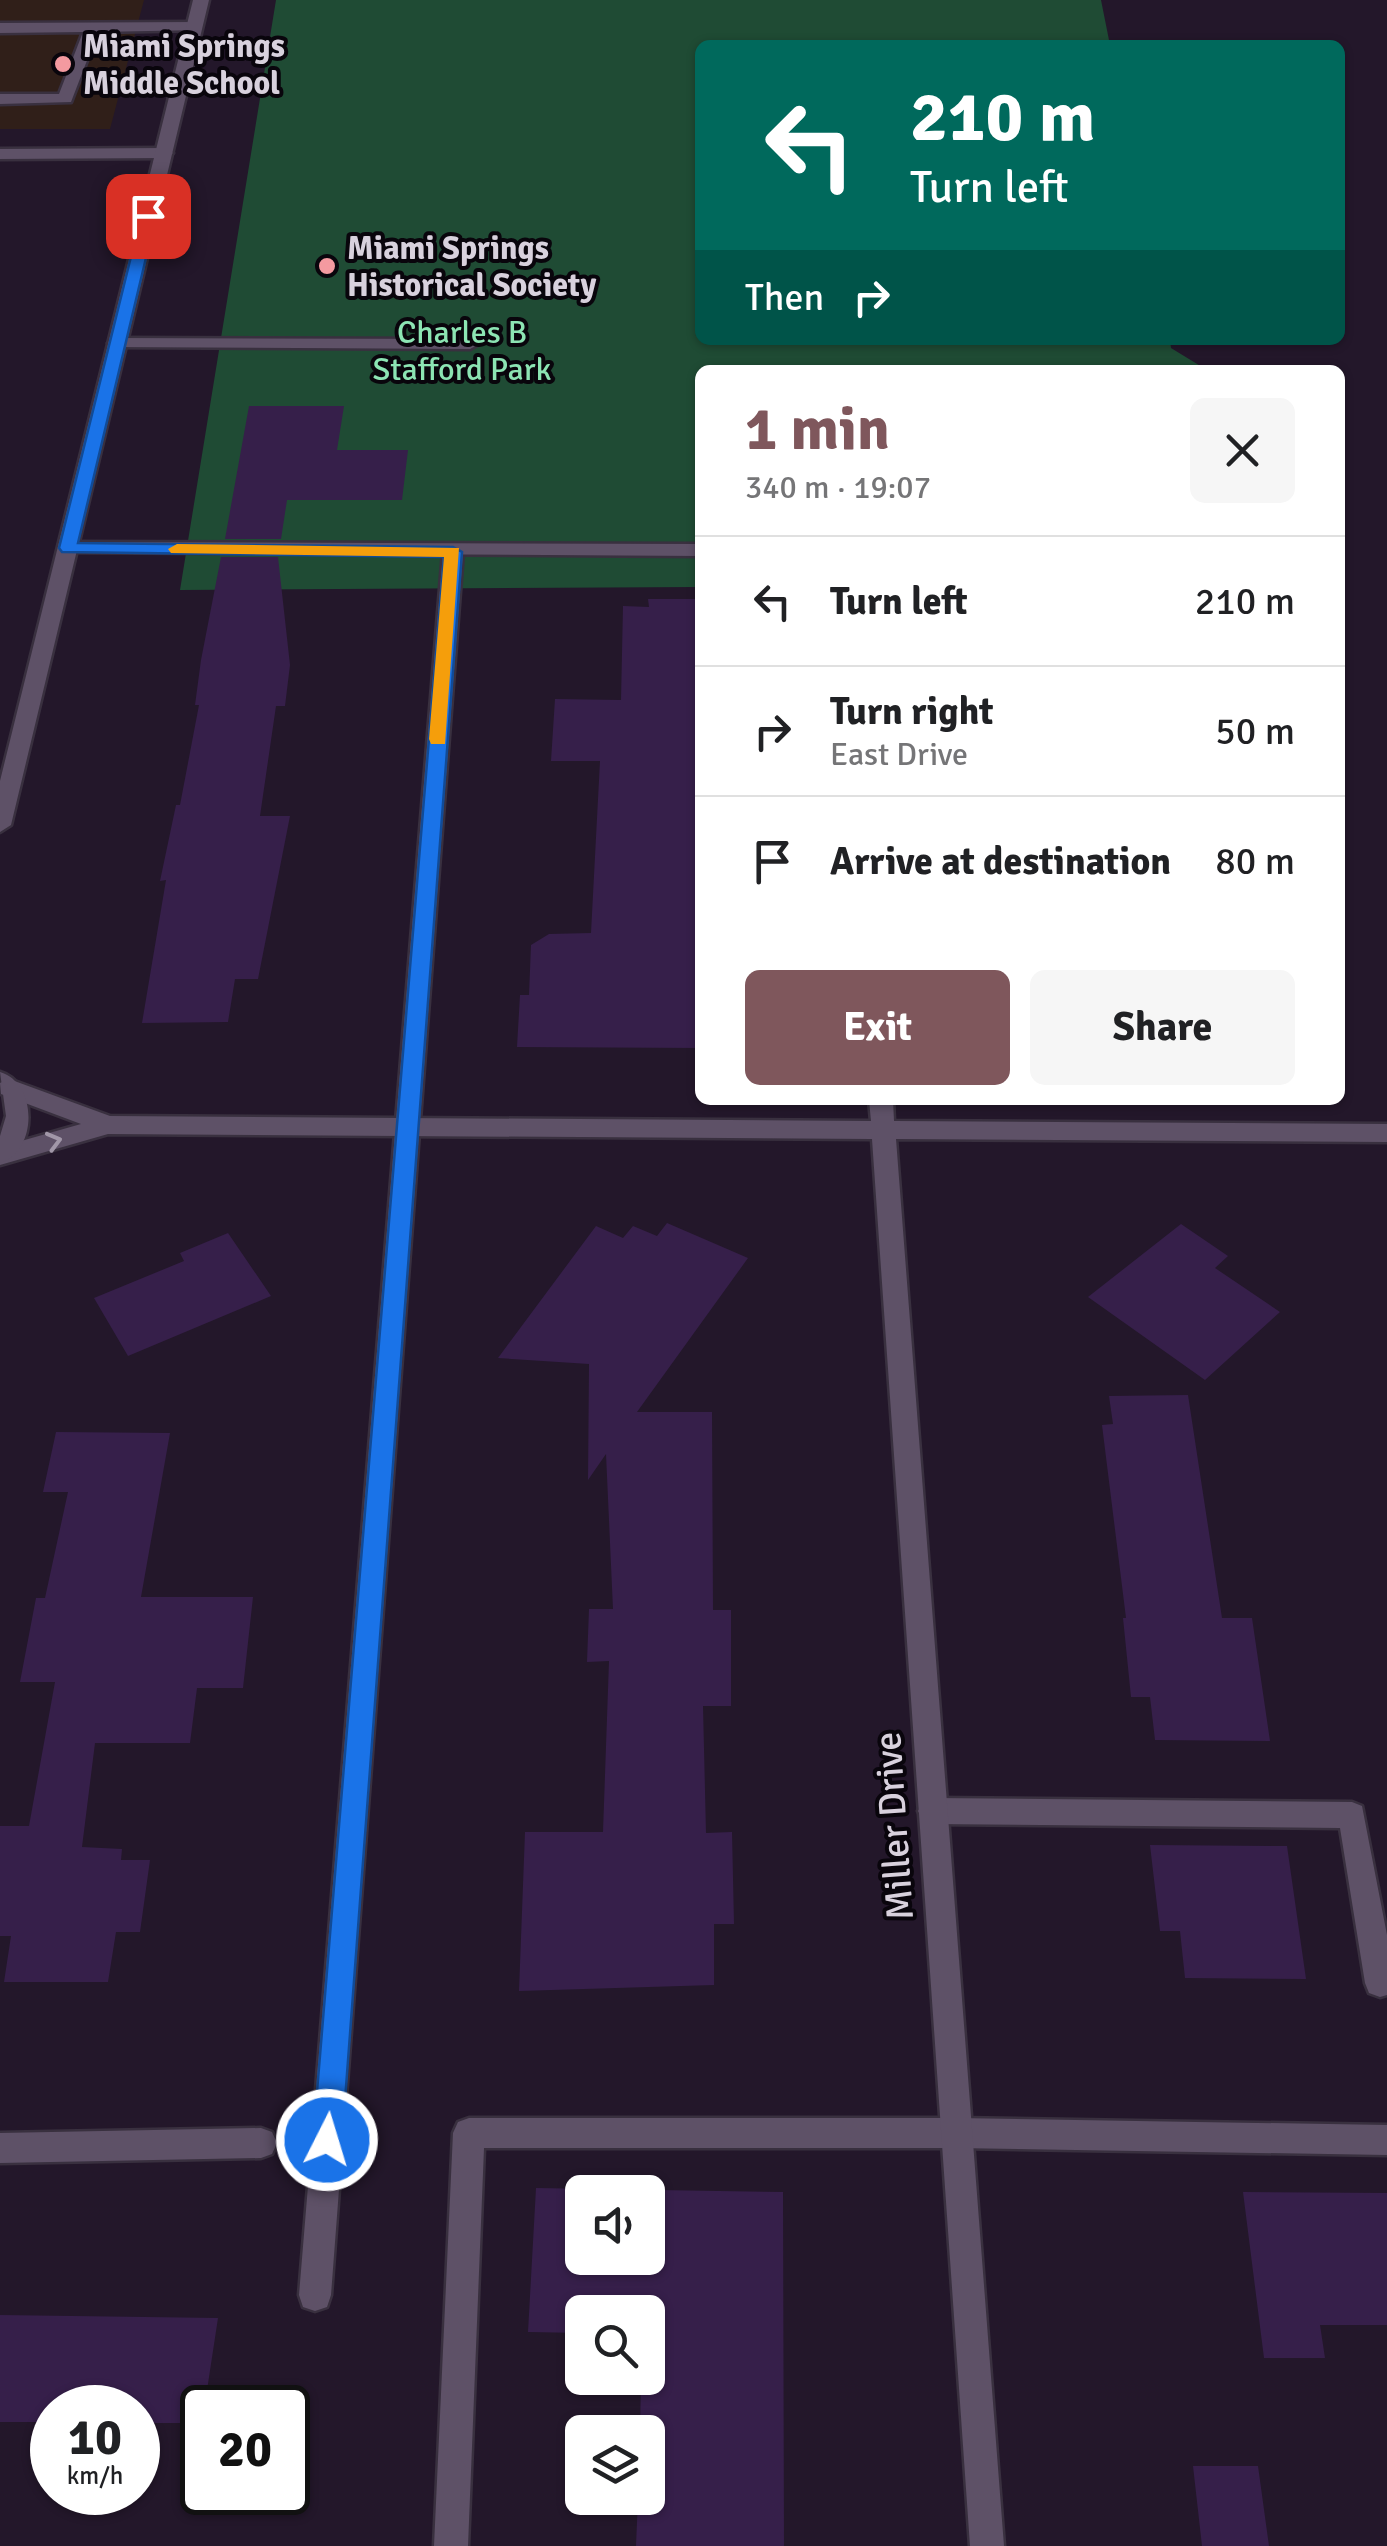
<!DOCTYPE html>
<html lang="en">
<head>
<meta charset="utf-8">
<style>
	:root { --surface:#fff; --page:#f6f6f6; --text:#202124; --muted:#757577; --line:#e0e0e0; --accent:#7f575c }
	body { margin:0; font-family:Signika,sans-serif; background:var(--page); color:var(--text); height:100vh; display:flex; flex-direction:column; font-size:38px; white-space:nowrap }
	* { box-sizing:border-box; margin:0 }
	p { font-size:32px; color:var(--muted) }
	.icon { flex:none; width:55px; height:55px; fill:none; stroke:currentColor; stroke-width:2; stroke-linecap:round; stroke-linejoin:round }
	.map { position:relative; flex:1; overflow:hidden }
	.drawer { position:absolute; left:695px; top:365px; width:650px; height:740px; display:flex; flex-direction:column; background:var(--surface); border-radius:15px; box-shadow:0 2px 8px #0004 }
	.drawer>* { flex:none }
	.hud { position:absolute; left:695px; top:40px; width:650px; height:305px; border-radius:15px; box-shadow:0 2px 8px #0004; background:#00695c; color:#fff; overflow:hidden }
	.controls { position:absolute; left:565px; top:2175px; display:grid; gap:20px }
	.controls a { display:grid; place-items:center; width:100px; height:100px; border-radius:15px; background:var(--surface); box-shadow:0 2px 8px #0004; font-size:50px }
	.speed { position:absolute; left:30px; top:2385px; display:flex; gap:20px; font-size:50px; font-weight:700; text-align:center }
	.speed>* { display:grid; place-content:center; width:130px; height:130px; border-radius:50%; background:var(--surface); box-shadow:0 2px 8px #0004; line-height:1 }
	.speed small { font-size:25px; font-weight:400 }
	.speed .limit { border:5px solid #111; border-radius:15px; background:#fff; color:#111 }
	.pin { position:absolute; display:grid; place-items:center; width:85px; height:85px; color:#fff; margin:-42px; border-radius:20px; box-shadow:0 5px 15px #0006 }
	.me { position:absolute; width:110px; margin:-55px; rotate:5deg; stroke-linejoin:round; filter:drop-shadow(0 0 8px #0008) }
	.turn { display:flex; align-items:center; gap:35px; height:210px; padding:0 50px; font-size:45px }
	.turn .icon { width:130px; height:130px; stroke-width:2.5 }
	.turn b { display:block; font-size:70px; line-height:85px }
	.then { display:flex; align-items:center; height:95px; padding:0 50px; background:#0003; gap:20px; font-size:38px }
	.round { display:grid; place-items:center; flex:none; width:105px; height:105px; border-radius:15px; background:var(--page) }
	.head { display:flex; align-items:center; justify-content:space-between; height:170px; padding:0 50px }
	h1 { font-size:60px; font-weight:700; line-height:75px; color:var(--accent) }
	.cta { display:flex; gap:20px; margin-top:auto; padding:20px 50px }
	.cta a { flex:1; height:115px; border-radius:15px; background:var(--accent); color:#fff; font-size:40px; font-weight:700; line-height:115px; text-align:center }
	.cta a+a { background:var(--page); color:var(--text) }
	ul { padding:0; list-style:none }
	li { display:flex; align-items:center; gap:30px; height:130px; padding:0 50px; border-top:2px solid var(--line) }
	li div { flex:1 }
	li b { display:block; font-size:38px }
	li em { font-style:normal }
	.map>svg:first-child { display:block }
	.education { fill:#301f19 }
	.green { fill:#1f4b34 }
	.building { fill:#361f4a; fill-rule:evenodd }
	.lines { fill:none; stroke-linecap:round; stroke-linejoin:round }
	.service-casing { stroke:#39303f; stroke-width:5 }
	.minor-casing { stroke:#39303f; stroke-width:5 }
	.tertiary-casing { stroke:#39303f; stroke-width:5 }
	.service { fill:#5e5167; fill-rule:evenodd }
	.minor { fill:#5e5167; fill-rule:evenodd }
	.tertiary { fill:#5e5167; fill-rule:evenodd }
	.oneway { stroke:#a197a8 }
	.route { fill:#1a73e8; stroke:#114b97; stroke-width:2.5 }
	.slow { fill:#f59e0b }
	.poi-dot { fill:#f49aa0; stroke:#09050c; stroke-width:4 }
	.labels { text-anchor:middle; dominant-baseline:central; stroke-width:8; stroke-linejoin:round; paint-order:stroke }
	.far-poi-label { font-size:32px; font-weight:bold; fill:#d8d1dd; stroke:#09050c; text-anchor:start }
	.far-park-label { font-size:32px; fill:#8ce4b3; stroke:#09050c }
	.street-label { font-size:38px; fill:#d8d1dd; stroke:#09050c }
</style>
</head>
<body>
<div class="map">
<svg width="1387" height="2546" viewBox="0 0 1387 2546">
	<rect width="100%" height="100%" fill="#23172a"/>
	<path class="education" d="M0 0H144L110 129H0Z"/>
	<path class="green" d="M276 0H1101L1110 45H700V340H1170L1171 348 1207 370H700V587L180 590Z"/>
	<path class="building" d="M249 406H344L337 450H408L402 500H287L281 539H225Z
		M221 557H278L290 665 285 706H276L260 816H290L258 979H235L228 1022 142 1023 166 880 160 881 176 805H180L199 705H195L201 660Z
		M648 599H700V1048L517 1047 520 995H529L531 945 549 934 591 933 600 761H551L555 699 621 700 623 606 649 607Z
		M667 1223 748 1258 637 1412H712L713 1610H731V1706H703L706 1833 732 1832 734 1924H714V1985L519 1991 525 1832H603L609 1661 587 1662 589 1609H613L606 1454 588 1480 589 1364 498 1358 596 1226 623 1238 633 1226 657 1236Z
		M1181 1224 1228 1256 1215 1268 1280 1312 1205 1380 1088 1297Z
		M228 1233 271 1296 128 1356 94 1298 184 1261 180 1253Z
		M1188 1395 1222 1618H1252L1270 1741 1155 1740 1150 1697H1131L1123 1618H1126L1102 1425 1113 1424 1109 1396Z
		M56 1432 170 1433 141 1597H253L243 1688H197L190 1743H95L82 1847 122 1849 121 1860H150L140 1932H116L108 1982H4L11 1936H0V1826H29L55 1682H20L36 1598H45L68 1492H43Z
		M1150 1845 1287 1846 1306 1979 1185 1978 1180 1931H1160Z
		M536 2188 783 2192 784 2546H636L638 2498H648V2432H640L641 2378H648V2312H582V2333L528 2332ZM582 2192H648V2258H582Z
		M1243 2192 1387 2193V2325H1320L1325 2358H1264Z
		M0 2315 218 2318 202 2423H138V2408H52V2422H0Z
		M1193 2466H1258L1269 2546H1202Z"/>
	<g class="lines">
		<g class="service-casing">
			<path id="service" d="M195 22 200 24V30L98 32 71 102 0 104V94H59L83 32 0 33V23Z
				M117 338 470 339 479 344 470 349 111 347 108 343Z
				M453 546 463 552 331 2295 327 2307 315 2311 303 2307 299 2295 443 552Z
				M933 1798 1352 1802 1362 1806 1387 1935V1995L1380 1997 1369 1993 1365 1983 1340 1828 933 1824 923 1820 918 1811 923 1802Z
				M469 2118H956L1387 2125V2155L956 2148H484L468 2546H434L453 2133 458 2122Z
				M261 2128 272 2132 277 2143 272 2154 261 2158 0 2163V2133Z"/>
		</g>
		<g class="minor-casing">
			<path id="minor" d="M0 149 165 148 173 153 165 158 0 159Z
				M68 542 700 544V556L61 552V544Z
				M9 1079 110 1116 871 1121 869 1100H893L894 1121 1387 1124V1142L896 1139 1004 2546H970L872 1139 108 1134 0 1165V1147L81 1124 1 1094 0 1083Z"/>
		</g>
		<g class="tertiary-casing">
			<path id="tertiary" d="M193 0H209L11 825 0 832V781Z
				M0 1072C38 1083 38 1151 0 1163V1136L6 1116Z"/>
		</g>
		<use href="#service" class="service"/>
		<use href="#minor" class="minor"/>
		<use href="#tertiary" class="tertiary"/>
	</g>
	<defs><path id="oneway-chevron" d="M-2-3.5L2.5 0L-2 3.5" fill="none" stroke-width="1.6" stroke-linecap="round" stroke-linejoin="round" transform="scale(2.5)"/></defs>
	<use class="oneway" href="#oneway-chevron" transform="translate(54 1141) rotate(-15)"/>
	<path class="route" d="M148 212 156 216 78 543 453 547 462 552 342 2140 337 2150 327 2154 317 2150 313 2140 444 557 62 552 59 548 141 216Z"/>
	<path class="slow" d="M177 544 459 548 445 744H431L429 739 444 557 171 553 168 549Z"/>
	<g class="poi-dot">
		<circle cx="63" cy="64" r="10"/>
		<circle cx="327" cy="266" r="10"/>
	</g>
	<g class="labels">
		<g class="far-poi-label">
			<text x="83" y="46">Miami Springs<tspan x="83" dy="37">Middle School</tspan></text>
			<text x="347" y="248">Miami Springs<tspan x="347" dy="37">Historical Society</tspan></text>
		</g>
		<g class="far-park-label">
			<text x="462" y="332">Charles B<tspan x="462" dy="37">Stafford Park</tspan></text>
		</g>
		<g class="street-label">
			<text transform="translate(894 1826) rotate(-94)">Miller Drive</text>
		</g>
	</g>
</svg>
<div class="controls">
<a><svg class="icon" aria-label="sound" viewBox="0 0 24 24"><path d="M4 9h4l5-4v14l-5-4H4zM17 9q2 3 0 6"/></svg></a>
<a><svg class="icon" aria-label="search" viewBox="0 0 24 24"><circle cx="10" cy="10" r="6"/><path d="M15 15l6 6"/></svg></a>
<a><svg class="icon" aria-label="layers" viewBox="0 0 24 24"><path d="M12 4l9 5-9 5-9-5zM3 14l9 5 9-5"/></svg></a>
</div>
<div class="speed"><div>10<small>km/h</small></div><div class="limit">20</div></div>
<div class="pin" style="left:148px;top:216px;background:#d93025"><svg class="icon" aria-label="arrive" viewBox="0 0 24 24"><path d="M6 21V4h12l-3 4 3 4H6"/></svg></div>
<svg class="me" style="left:327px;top:2140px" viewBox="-20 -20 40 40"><circle r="17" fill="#1a73e8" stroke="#fff" stroke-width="3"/><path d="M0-11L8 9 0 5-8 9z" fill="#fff"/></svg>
<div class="hud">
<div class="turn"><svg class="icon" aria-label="left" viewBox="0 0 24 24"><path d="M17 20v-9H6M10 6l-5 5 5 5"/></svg><div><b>210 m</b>Turn left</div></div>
<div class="then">Then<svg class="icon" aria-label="right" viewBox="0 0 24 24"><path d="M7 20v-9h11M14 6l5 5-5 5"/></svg></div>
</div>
<section class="drawer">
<div class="head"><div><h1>1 min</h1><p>340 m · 19:07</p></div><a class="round"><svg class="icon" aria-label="close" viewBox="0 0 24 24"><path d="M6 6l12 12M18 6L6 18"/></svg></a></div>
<ul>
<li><svg class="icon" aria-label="left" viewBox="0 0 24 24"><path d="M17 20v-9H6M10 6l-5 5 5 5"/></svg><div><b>Turn left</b></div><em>210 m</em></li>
<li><svg class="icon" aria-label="right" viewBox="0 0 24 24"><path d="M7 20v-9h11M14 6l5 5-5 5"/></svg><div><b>Turn right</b><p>East Drive</p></div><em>50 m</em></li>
<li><svg class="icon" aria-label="arrive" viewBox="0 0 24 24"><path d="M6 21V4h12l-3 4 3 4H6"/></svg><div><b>Arrive at destination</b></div><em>80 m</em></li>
</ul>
<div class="cta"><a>Exit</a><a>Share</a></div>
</section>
</div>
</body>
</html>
